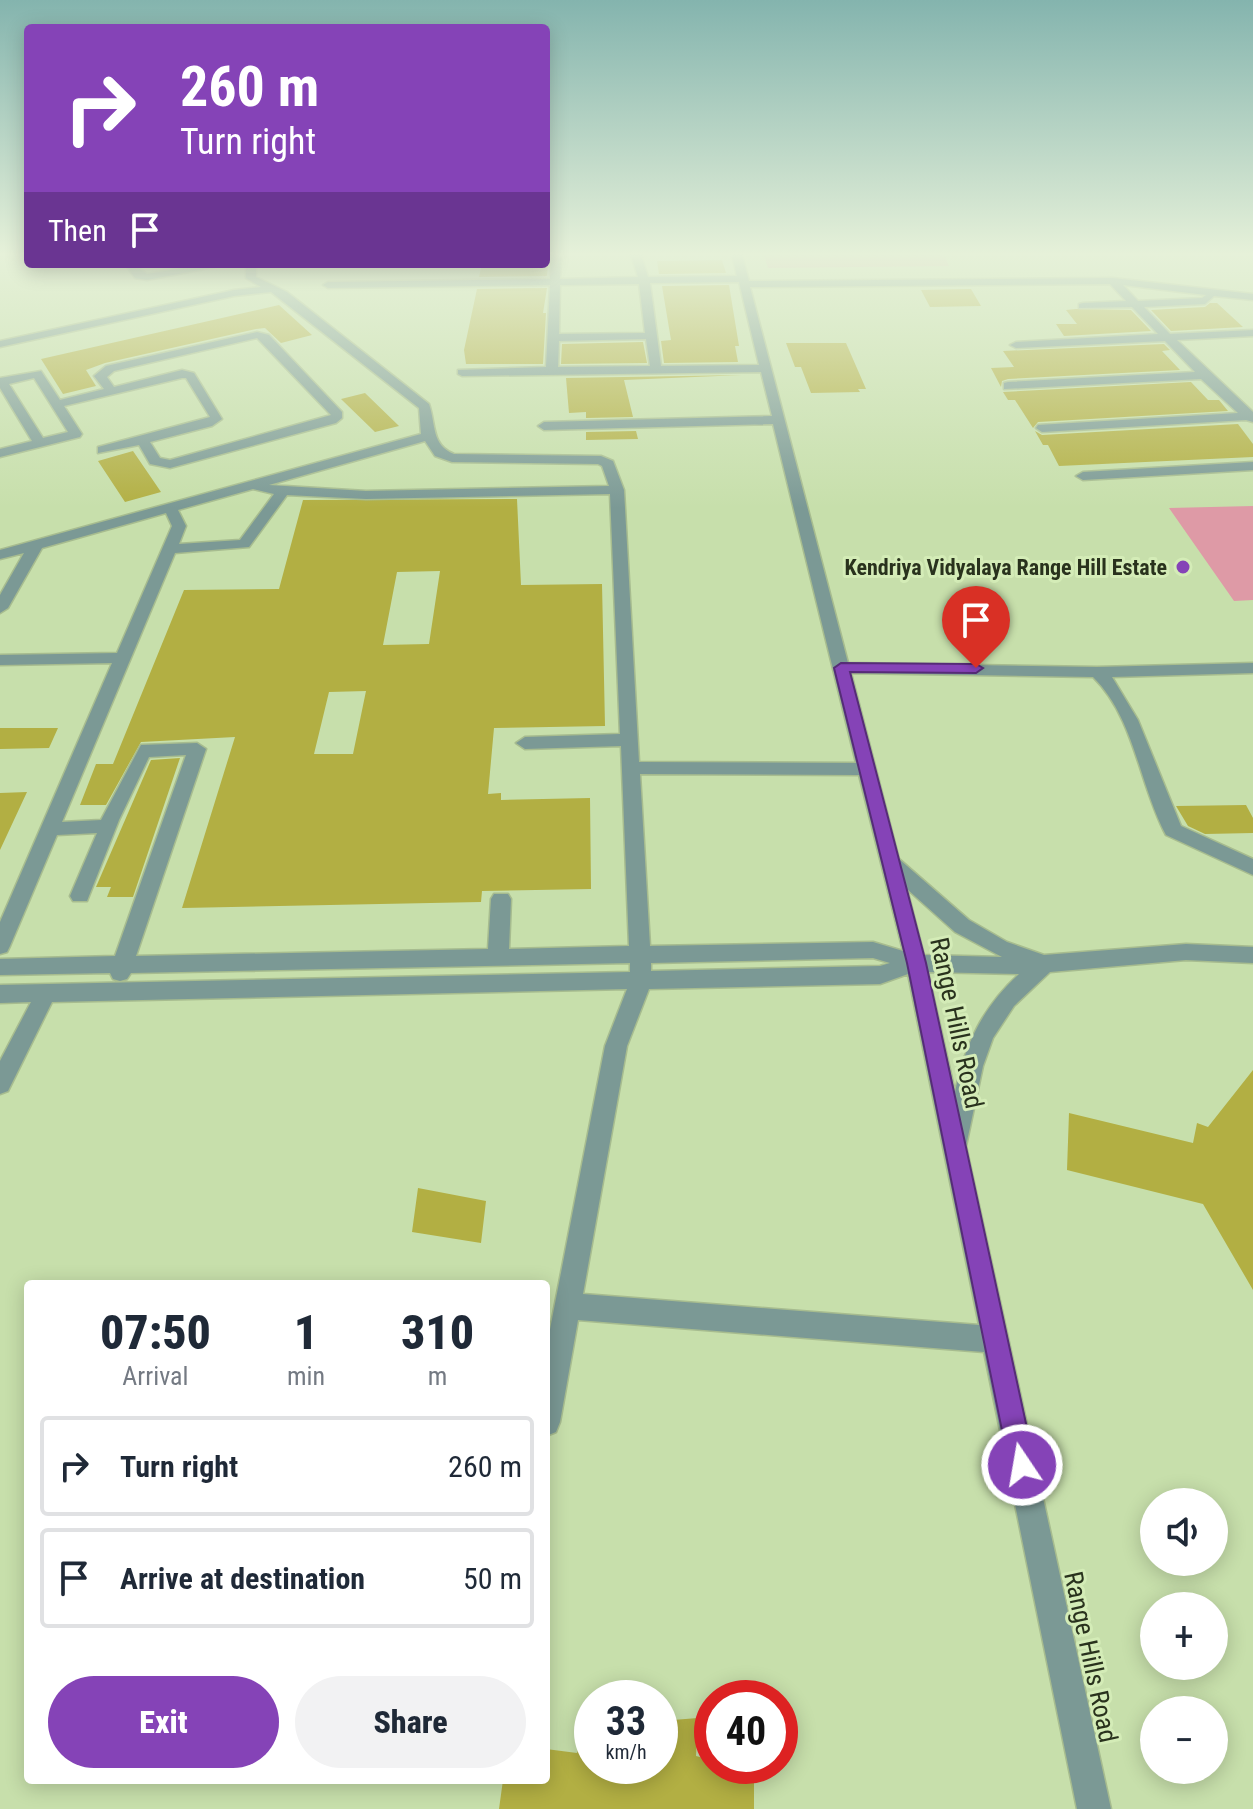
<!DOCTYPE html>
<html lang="en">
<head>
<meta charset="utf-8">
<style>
	:root { --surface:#fff; --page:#f2f2f3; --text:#1f2937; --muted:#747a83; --line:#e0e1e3; --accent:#8543b7 }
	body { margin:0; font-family:"Roboto Condensed",sans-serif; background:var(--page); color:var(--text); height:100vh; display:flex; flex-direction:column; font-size:30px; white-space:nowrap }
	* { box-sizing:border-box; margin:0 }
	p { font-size:26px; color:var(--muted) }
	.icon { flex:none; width:44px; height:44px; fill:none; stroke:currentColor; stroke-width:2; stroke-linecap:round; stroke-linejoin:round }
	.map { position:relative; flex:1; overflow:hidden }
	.sheet { position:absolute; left:24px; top:1280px; width:526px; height:504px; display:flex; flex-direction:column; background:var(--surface); border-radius:8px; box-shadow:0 4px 20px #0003 }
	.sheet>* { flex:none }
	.top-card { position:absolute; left:24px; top:24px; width:526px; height:244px; border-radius:8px; box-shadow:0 4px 20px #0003; background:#8543b7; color:#fff; overflow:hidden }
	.buttons { position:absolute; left:1140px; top:1488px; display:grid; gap:16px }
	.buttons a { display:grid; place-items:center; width:88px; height:88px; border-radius:50%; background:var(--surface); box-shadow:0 4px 20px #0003; font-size:40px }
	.speed { position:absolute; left:574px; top:1680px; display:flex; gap:16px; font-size:40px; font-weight:700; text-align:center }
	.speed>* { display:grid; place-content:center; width:104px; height:104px; border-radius:50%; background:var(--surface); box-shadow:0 4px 20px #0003; line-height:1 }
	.speed small { font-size:20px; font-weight:400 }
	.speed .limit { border:12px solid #d22; background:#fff; color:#111 }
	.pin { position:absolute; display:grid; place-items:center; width:68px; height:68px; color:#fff; margin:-82px -34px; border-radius:50% 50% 50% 0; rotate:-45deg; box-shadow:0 0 8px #0007 }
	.pin .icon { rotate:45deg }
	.me { position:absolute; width:88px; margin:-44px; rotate:348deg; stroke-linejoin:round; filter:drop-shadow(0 0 6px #0008) }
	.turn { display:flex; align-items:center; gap:28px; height:168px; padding:0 24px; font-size:36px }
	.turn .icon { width:104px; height:104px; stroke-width:2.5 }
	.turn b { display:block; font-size:56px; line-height:68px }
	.then { display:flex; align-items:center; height:76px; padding:0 24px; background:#0003; gap:16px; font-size:30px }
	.eta { display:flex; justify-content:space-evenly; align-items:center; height:136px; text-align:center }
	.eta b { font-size:48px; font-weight:800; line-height:56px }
	.primary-button { display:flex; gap:16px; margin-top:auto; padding:16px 24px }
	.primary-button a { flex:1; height:92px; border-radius:48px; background:var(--accent); color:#fff; font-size:32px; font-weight:800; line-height:92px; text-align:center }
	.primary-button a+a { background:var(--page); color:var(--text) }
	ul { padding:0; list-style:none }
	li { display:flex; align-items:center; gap:24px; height:100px; margin:0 16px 12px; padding:0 8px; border:4px solid var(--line); border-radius:8px }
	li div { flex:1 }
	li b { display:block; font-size:30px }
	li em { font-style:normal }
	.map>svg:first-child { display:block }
	.green { fill:#de9aa6 }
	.building { fill:#b2af43; fill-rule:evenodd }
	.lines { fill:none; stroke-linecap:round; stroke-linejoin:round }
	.minor-casing { stroke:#a7bc8f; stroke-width:3 }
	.minor { fill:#7b9995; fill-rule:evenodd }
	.route { fill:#8543b7; stroke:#562c77; stroke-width:2 }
	.poi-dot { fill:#8543b7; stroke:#d4ecb7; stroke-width:3 }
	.labels { text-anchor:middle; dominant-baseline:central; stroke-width:6; stroke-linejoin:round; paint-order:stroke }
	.far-poi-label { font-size:22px; font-weight:bold; fill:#29321d; stroke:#d4ecb7; text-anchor:end }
	.street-label { font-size:26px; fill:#29321d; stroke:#d4ecb7 }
</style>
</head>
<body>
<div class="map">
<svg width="1253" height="1809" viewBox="0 0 1253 1809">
	<rect width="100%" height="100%" fill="#c7dfab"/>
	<path class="green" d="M764 255H944L949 266 768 268Z
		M1253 506V600L1234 601 1169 508Z"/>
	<path class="building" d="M722 260 726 273 659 274 657 261Z
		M482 264H548L547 276 479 277Z
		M729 285 739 346H735L738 362 664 363 661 341 671 340 662 286Z
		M547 288 543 313H546L543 364H466L464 350 477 289Z
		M971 289 981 306 930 307 921 290Z
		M1210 303H1217L1243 327 1171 331 1151 310 1205 307Z
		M279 305 312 335 281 343 265 328 256 329 105 363 86 370 96 386 63 394 41 359Z
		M1076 309 1131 310 1151 331 1064 336 1056 324H1077L1066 310Z
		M643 342 647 363 561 364 562 344Z
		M786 343H846L866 389H858L860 392 811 393 801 367H795Z
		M1164 344 1170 350 1162 351 1180 370 1008 379 1002 381 1001 387 991 368 1014 367 1003 351Z
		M742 375 624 380 633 417 586 418V412L569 413 566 378Z
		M1191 382 1208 400H1219L1228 411 1038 422 1033 428 1015 400H1008L1003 392Z
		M365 393 399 426 375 432 341 399Z
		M1238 424 1253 444V457L1059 466 1048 445H1043L1035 431 1042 435Z
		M636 431 638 439 586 440V432Z
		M133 451 161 492 125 502 98 461Z
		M517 499 521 585 602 584 605 726 494 728 488 794 501 793V800L590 798 591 889 482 891 481 902 182 908 235 737 141 742 106 805H80L96 764H113L184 590 279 589 303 500ZM440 571 429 644 383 645 397 572ZM366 691 353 754H314L329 692Z
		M0 728H58L49 748 0 749Z
		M180 758 133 897H107L111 887H96L151 760Z
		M27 792 0 850V793Z
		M1246 805 1253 818V833L1205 834 1188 826 1176 806Z
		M1253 1070V1290L1203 1204 1067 1170 1069 1113 1193 1143 1197 1123 1208 1127Z
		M418 1188 486 1201 481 1243 412 1232Z
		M698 1718 696 1756 712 1760V1766H734L754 1772V1809H499L503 1780H546V1749L577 1753 588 1719H592V1766H660V1721Z"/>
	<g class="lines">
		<g class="minor-casing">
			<path id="minor" d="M546 255H556L561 259 560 279 638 277 631 255H641L648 277 737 276 732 255H742L749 281 1113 278 1253 294V300L1214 296 1205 304 1144 307 1170 334 1253 330V336L1177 340 1253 412V422L1246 420 1042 432 1036 428 1038 425 1238 413 1201 379 1004 389V383L1008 382 1195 372 1165 341 1016 348 1010 345 1016 342 1158 334 1132 307 1079 308V304L1083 303 1126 301 1110 284 750 287 848 663 1097 667 1253 663V673L1112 677 1138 720 1181 826 1253 859V875L1166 835C1139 785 1135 718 1093 677L851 673 899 859 969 920 1007 942 1044 955 1186 944 1253 947V963L1186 960 1050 972 1014 1006 993 1038 983 1066 966 1146 1111 1809H1077L984 1352 578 1320 560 1422 556 1432 546 1436V1350L605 1046 627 989 52 1002 8 1091 0 1094V1061L31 1002 0 1003V985L630 972V963L131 973 127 979 120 981 113 979 110 973 0 975V959L115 956 186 755 149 757 119 820 87 901H73L70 896 97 833 57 835 10 946 7 952 0 954V922L112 663 0 665V655L117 653 172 526 166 513 42 548 8 608 0 613V595L24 553 0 559V550L421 434 419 408 271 292 234 296 0 347V341L234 290 261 287 246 278V264H256V277L287 292 429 404C436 424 431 445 454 454L601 456 613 461 624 490 639 762 856 763 773 424 544 430 538 426 544 422 772 416 761 372 462 376 458 374V370L546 367 550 285 328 288 323 285 328 282 550 279 551 260ZM739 282 759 365 661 366 650 283ZM639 284 645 333 559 334 560 285ZM1123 285 1206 295 1202 298 1138 301ZM646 339 650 366 558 367 559 341ZM425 441 435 456 452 462 598 464 602 466 609 486 366 491 269 485ZM253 489 274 494 240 540 179 544 186 526 178 510ZM610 494 620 734 525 737 516 743 525 749 621 746 629 946 509 949 511 899 508 894H494L491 899 488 949 136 956 206 749 197 743 141 745 101 820 62 822 175 553 249 547 287 495 366 499ZM640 774 859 775 903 951 873 942 650 946ZM907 889 955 932 1002 957 924 955ZM873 958 890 963 880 966 651 971V963ZM928 972 1019 974C983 1007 965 1044 955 1092ZM908 974 979 1325 583 1294 627 1046 649 989 880 984Z
				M125 264H133L147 274 207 264H230L147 280 135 278Z
				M257 332 269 335 342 412V418L336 423 170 468 150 464 139 445 98 453V447L210 417 186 378H182L64 406 82 434 80 437 0 457V449L32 441 0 388V378L41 371 60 400 104 389 94 376 106 366ZM257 338 331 415 170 460 160 458 150 442 212 426 222 419 194 373 182 370 114 387 107 377 114 371ZM34 378 68 432 43 438 9 384Z
				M1253 462V470L1083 480 1076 476 1083 472Z"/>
		</g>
		<use href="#minor" class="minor"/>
	</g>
	<linearGradient id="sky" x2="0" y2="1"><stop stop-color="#84b4ae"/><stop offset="0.5" stop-color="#e6f1d9"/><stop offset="1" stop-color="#e6f1d9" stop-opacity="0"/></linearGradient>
	<rect width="1253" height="508" fill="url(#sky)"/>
	<path class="route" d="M841 663 976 664 983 668 976 673 850 672 926 963 1035 1465 1031 1474 1022 1478 1013 1474 1009 1465 907 963 834 668Z"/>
	<circle class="poi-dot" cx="1183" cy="567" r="8"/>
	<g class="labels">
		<g class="far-poi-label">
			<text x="1167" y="567">Kendriya Vidyalaya Range Hill Estate</text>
		</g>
		<g class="street-label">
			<text transform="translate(957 1023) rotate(78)">Range Hills Road</text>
			<text transform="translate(1091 1657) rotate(78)">Range Hills Road</text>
		</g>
	</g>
</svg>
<div class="buttons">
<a><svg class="icon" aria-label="sound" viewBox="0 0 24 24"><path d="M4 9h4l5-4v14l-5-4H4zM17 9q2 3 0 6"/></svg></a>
<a>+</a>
<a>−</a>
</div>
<div class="speed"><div>33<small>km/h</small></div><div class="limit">40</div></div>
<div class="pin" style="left:976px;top:668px;background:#d93025"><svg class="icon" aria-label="arrive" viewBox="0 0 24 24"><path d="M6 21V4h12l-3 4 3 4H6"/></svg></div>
<svg class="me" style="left:1022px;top:1465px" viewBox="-20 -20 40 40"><circle r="17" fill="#8543b7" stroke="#fff" stroke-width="3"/><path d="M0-11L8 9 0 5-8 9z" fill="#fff"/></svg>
<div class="top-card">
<div class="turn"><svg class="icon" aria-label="right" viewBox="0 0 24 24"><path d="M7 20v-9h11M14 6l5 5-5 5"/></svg><div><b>260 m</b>Turn right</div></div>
<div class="then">Then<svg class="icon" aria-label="arrive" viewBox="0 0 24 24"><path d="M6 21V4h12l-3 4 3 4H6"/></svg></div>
</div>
<section class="sheet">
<div class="eta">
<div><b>07:50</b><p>Arrival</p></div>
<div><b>1</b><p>min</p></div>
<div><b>310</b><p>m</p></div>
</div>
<ul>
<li><svg class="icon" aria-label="right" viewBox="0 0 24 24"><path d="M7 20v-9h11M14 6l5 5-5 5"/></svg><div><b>Turn right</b></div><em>260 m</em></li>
<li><svg class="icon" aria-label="arrive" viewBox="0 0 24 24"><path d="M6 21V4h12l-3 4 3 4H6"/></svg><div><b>Arrive at destination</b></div><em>50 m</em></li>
</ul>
<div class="primary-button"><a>Exit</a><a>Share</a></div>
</section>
</div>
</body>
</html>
